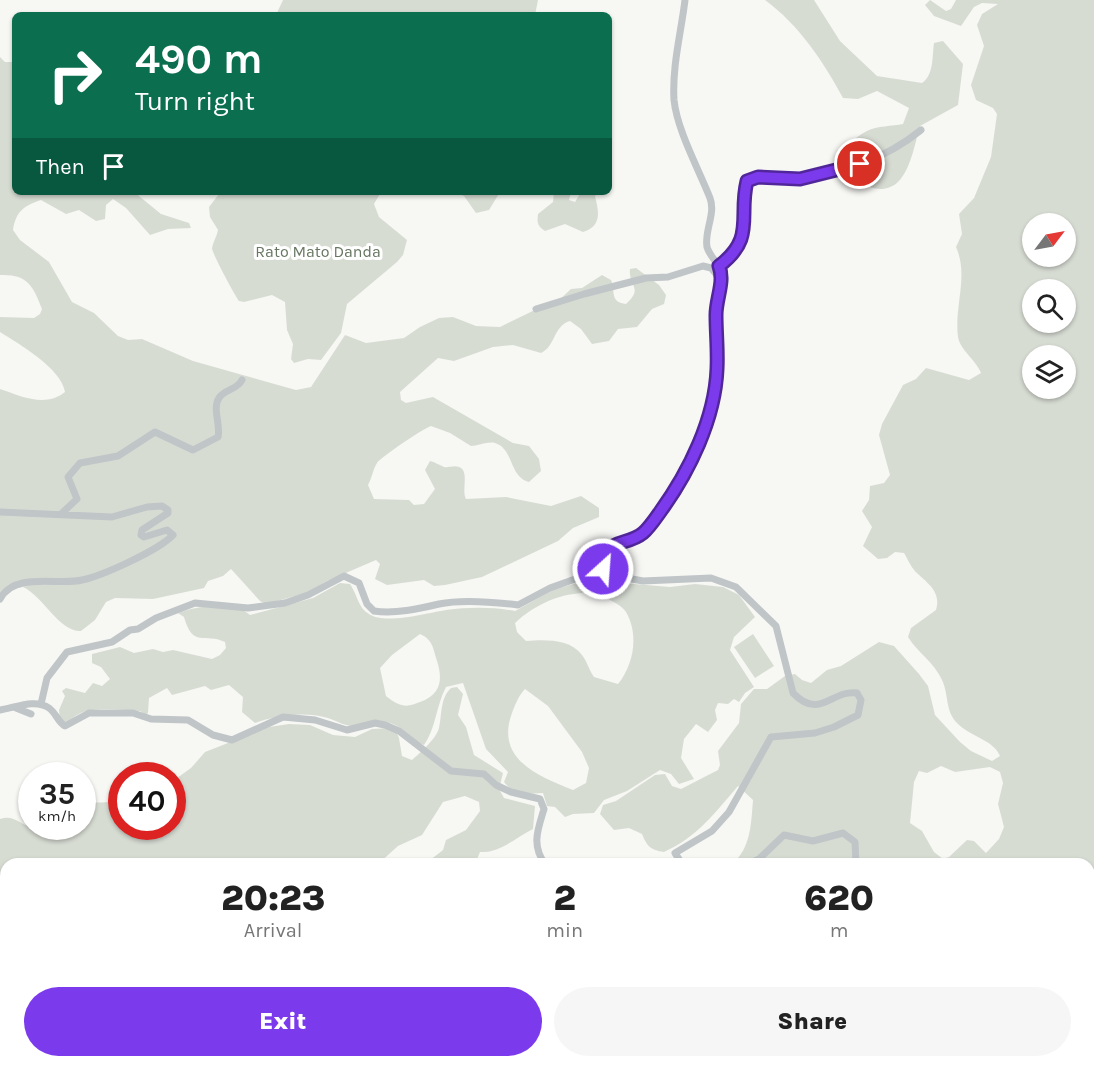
<!DOCTYPE html>
<html lang="en">
<head>
<meta charset="utf-8">
<style>
	:root { --surface:#fff; --page:#f6f6f6; --text:#222; --muted:#767676; --accent:#7c3aed }
	body { margin:0; font-family:Karla,sans-serif; background:var(--page); color:var(--text); height:100vh; display:flex; flex-direction:column; font-size:22px; white-space:nowrap }
	* { box-sizing:border-box; margin:0 }
	p { font-size:20px; color:var(--muted) }
	.icon { flex:none; width:33px; height:33px; fill:none; stroke:currentColor; stroke-width:2; stroke-linecap:round; stroke-linejoin:round }
	.map { position:relative; flex:1; overflow:hidden }
	.sheet { position:absolute; left:0px; top:858px; width:1095px; height:210px; display:flex; flex-direction:column; background:var(--surface); border-radius:18px 18px 0 0; box-shadow:0 2px 4px #0004 }
	.sheet>* { flex:none }
	.top-card { position:absolute; left:12px; top:12px; width:600px; height:183px; border-radius:9px; box-shadow:0 2px 4px #0004; background:#0b6e4f; color:#fff; overflow:hidden }
	.needle { width:39px; rotate:58deg }
	.fabs { position:absolute; left:1022px; top:213px; display:grid; gap:12px }
	.fabs a { display:grid; place-items:center; width:54px; height:54px; border-radius:50%; background:var(--surface); box-shadow:0 2px 4px #0004; font-size:30px }
	.speed { position:absolute; left:18px; top:762px; display:flex; gap:12px; font-size:30px; font-weight:700; text-align:center }
	.speed>* { display:grid; place-content:center; width:78px; height:78px; border-radius:50%; background:var(--surface); box-shadow:0 2px 4px #0004; line-height:1 }
	.speed small { font-size:15px; font-weight:400 }
	.speed .limit { border:9px solid #d22; background:#fff; color:#111 }
	.pin { position:absolute; display:grid; place-items:center; width:51px; height:51px; color:#fff; margin:-26px; border:3px solid #fff; border-radius:50%; box-shadow:0 2px 6px #0007 }
	.me { position:absolute; width:66px; margin:-33px; rotate:26deg; stroke-linejoin:round; filter:drop-shadow(0 0 4px #0008) }
	.turn { display:flex; align-items:center; gap:21px; height:126px; padding:0 24px; font-size:27px }
	.turn .icon { width:78px; height:78px; stroke-width:2.5 }
	.turn b { display:block; font-size:42px; line-height:51px }
	.then { display:flex; align-items:center; height:57px; padding:0 24px; background:#0003; gap:12px; font-size:22px }
	.eta { display:flex; justify-content:space-evenly; align-items:center; height:102px; text-align:center }
	.eta b { font-size:36px; font-weight:800; line-height:42px }
	.action { display:flex; gap:12px; margin-top:auto; padding:12px 24px }
	.action a { flex:1; height:69px; border-radius:36px; background:var(--accent); color:#fff; font-size:24px; font-weight:800; line-height:69px; text-align:center }
	.action a+a { background:var(--page); color:var(--text) }
	.map>svg:first-child { display:block }
	.green { fill:#d7dcd3; fill-rule:evenodd }
	.lines { fill:none; stroke-linecap:round; stroke-linejoin:round }
	.minor { stroke:#c0c5c8; stroke-width:7 }
	.route-casing { stroke:#51269a; stroke-width:15 }
	.route { stroke:#7c3aed; stroke-width:10 }
	.labels { text-anchor:middle; dominant-baseline:central; stroke-width:6; stroke-linejoin:round; paint-order:stroke }
	.park-label { font-size:16px; fill:#677761; stroke:#fff }
</style>
</head>
<body>
<div class="map">
<svg width="1094" height="1068" viewBox="0 0 1094 1068">
	<rect width="100%" height="100%" fill="#f7f7f4"/>
	<path class="green" d="M283 0H538L535 15H276Z
		M765 0H814L840 41 877 76 922 83C934 75 932 57 934 43L943 41 963 64 958 105 920 126C915 143 911 169 898 182 871 208 818 155 867 131 877 126 892 126 903 124L909 108 877 91 858 99 843 98C824 62 798 24 765 0Z
		M930 0 946 11 951 9 956 0H1094V1068H692L698 1062H1089V864H732C751 848 751 824 753 800L738 786C715 813 697 837 664 852 650 850 647 846 642 834L629 828 614 830 600 814 603 805 616 801 655 775 665 774 672 786 681 789 718 770 720 765 718 751 739 723 741 704 754 689H767L785 676 795 674 802 680 811 683 827 670 841 666 879 642 894 646 919 674 928 686 935 715 960 742 971 751 992 761 1000 756C994 740 969 736 957 723 945 711 949 695 942 680 934 662 918 653 908 637L911 628 936 610C942 590 925 582 914 570 910 565 907 558 904 553L895 552 887 558 878 559 863 546 872 527 862 511 869 500 870 486 884 483 890 475 879 435 882 424 903 385 916 379 926 368 969 380 981 373C976 360 960 350 958 337 954 306 969 276 956 247L962 234 959 214 974 198 991 157 997 114 993 108 976 100 971 85 984 46 977 25 982 14 998 4 982 3 974 7 961 26 934 16 925 5ZM1032 224H1065V256H1032ZM1032 290H1065V322H1032ZM1032 356H1065V388H1032ZM941 766 955 772 990 767 1000 772 1003 783 998 804 1004 827 999 839 986 853 974 841 967 840 949 857 943 859 934 852 922 831 910 823 914 782 919 771 927 773Z
		M0 57 5 62H15V192H134L161 214 189 223 191 228 168 229 150 235 126 208 113 199 106 205 105 219 96 221 79 210 66 214 41 200C24 206 16 211 13 230L20 240 49 262 72 302 94 313 118 336 128 340 142 339 193 361 296 390 311 387 345 335 366 343 404 338 420 327 439 318 453 317 476 326 500 327 543 306 556 303 571 289 582 288 602 275 611 280C616 291 609 302 626 304 644 288 628 286 630 269L636 268 659 285 666 295 664 304 652 309 637 327 618 329 609 341 592 344 581 329 570 321C553 326 556 346 541 353L513 345 493 347 454 361 438 358 400 392 401 400 406 403 433 397 513 443 529 446 539 459 541 471 529 482C509 477 514 449 495 443 488 441 478 446 471 446L450 433 431 426C424 428 381 457 377 463 373 469 372 478 368 485L374 499 409 500 414 505 424 504 435 489 425 470 430 461C435 462 439 465 444 467 448 468 454 465 459 467 470 471 461 490 466 499L506 497 551 506 581 496 599 508V517L573 528 558 541 482 577 445 585 434 586 424 580 387 585 375 579 380 564 376 560 327 581 306 593 266 604 260 601 231 569 223 576 208 581 204 588 153 599 115 598 106 602 95 620 81 631C59 632 44 597 23 587L0 592V389C21 396 45 408 65 392 61 368 19 344 0 332V317L34 318 40 314 42 309C33 285 27 274 0 275Z
		M235 192H381L374 204 379 217 407 240 403 255 397 262 347 304 341 333 321 360 308 359 294 363 291 359 293 344 287 330 285 302 272 295 244 302 239 301C235 296 212 253 212 248 213 242 217 236 218 230L210 217 209 207 219 194Z
		M454 192H500L489 210 476 213 464 196Z
		M554 192H571L569 200 575 202 581 192H599L595 196C599 212 602 226 583 232L565 224 545 231C537 226 537 222 538 214L553 202Z
		M587 580 670 587 695 584 723 587 739 595 755 617 734 637 730 650 754 687 745 693 739 702 734 699 728 704 718 703 715 710 717 720 708 732 696 724 684 739 681 758 694 779 679 784 671 774 660 770 627 791 604 800 594 813 573 814 565 817 555 807 547 806 543 793C530 794 512 794 504 782L508 772 486 749 463 683 446 687C436 706 436 728 424 745 410 741 405 727 390 723 379 720 366 727 354 726 344 726 337 721 328 718 305 711 276 715 255 723L242 712 243 697 229 685 211 690 205 686 172 695 167 688 149 698 148 713 146 715 140 711C122 710 103 707 86 711 75 714 71 722 60 723L59 710 65 696 62 691 66 688 85 693 93 683 102 686 110 679 101 667 92 663V654L120 647 134 653 153 649 163 652 173 650 212 659 220 655 226 648 225 642C204 632 193 649 184 617L178 613C196 606 234 600 250 615L313 598 340 583 350 584C357 594 358 608 369 614 385 625 427 613 446 610 469 607 493 607 515 611L553 590ZM597 593C605 598 621 604 626 612 639 634 634 664 618 684L594 677C589 670 587 661 582 655 569 638 544 640 526 641L517 632 515 623C538 602 565 591 597 593ZM420 634C433 640 433 648 437 661 443 680 441 694 420 702 414 704 408 707 402 705 396 704 390 699 386 696L380 668 392 655ZM525 689 548 706 582 752 589 768 586 783 573 790C538 776 495 759 512 713 515 705 519 695 525 689Z
		M753 634 774 666 755 678 734 647Z
		M457 687 463 694 458 715 466 727 474 755 503 773 499 789 504 798 535 806 533 829C515 838 500 853 480 852L475 864H425L443 850 446 840 466 830 480 811 479 802 465 796 443 802 422 835 398 846 378 864H6V990L0 992V819C14 814 20 825 32 827 48 830 67 826 82 826L83 806C96 799 108 806 121 798L122 826H172L173 781 191 768 205 752 269 727 289 724 310 725 333 735 355 737 372 729 390 728 396 731 399 738 402 756 412 760C420 753 436 739 439 728 442 715 440 698 451 688Z
		M145 765 157 775H133L137 769Z
		M33 1062H72L66 1068H30Z
		M211 1062 258 1064 300 1062 309 1068H211Z
		M400 1062H431L438 1068H384Z"/>
	<g class="lines">
		<path class="minor" d="M719 266C737 252 746 235 746 211 746 200 743 188 750 179 764 176 778 180 792 180 836 177 887 158 921 130
			M536 309 584 294 646 278 668 277 703 266 711 268 722 281
			M0 512 112 517 147 507 162 506 168 510V513L142 530 141 535 144 537 167 530 173 535C159 550 102 576 82 580 58 586 15 571 0 599
			M61 514 77 499 68 477 80 463 118 456 155 432 193 450 218 437C221 426 212 408 219 398 225 389 237 390 242 380
			M603 569C603 538 633 545 648 526 685 482 706 431 717 374 720 354 715 331 717 311 717 299 724 286 722 275 721 264 710 258 707 247 704 231 716 214 710 198 699 170 677 130 674 100 672 66 681 33 685 0
			M603 569 616 576 643 581 711 578 736 587 776 626 793 693C820 721 832 689 857 693L861 700 858 715 834 727 815 733 771 737 729 812 712 831 675 853 682 864
			M41 704 47 678 67 652 112 642 130 630 138 629 156 618 195 603 248 608 285 603 308 595 344 576 359 583 367 604 374 611C395 614 418 609 439 604 463 599 494 602 518 605L550 588 603 569
			M16 708 31 714
			M0 710C15 708 35 698 49 708 56 713 58 722 65 726L89 713H133L151 719 188 720 213 735 232 740 283 717 315 720 347 730 375 723 385 725 399 731 451 771 484 774 496 785 511 792 540 799 544 809C538 829 531 845 545 864
			M748 864 759 859 784 835 813 841 843 833 855 842 856 864
			M829 1062 830 1068
			M903 1062H906
			M658 1068 670 1062"/>
	</g>
	<g class="lines">
		<g class="route-casing">
			<path id="route" d="M603 569C603 537 626 547 643 533 649 528 655 519 660 512 689 472 715 419 717 369 718 351 716 333 716 315 716 298 725 282 719 266 756 238 738 217 747 181L758 177 800 179 860 164"/>
		</g>
		<use href="#route" class="route"/>
	</g>
	<g class="labels">
		<g class="park-label">
			<text x="318" y="251">Rato Mato Danda</text>
		</g>
	</g>
</svg>
<div class="fabs">
<a><svg class="needle" viewBox="-14 -14 28 28"><path d="M0-13l5 13h-10z" fill="#e53935"/><path d="M0 13l5-13h-10z" fill="#767676"/></svg></a>
<a><svg class="icon" aria-label="search" viewBox="0 0 24 24"><circle cx="10" cy="10" r="6"/><path d="M15 15l6 6"/></svg></a>
<a><svg class="icon" aria-label="layers" viewBox="0 0 24 24"><path d="M12 4l9 5-9 5-9-5zM3 14l9 5 9-5"/></svg></a>
</div>
<div class="speed"><div>35<small>km/h</small></div><div class="limit">40</div></div>
<div class="pin" style="left:860px;top:164px;background:#d93025"><svg class="icon" aria-label="arrive" viewBox="0 0 24 24"><path d="M6 21V4h12l-3 4 3 4H6"/></svg></div>
<svg class="me" style="left:603px;top:569px" viewBox="-20 -20 40 40"><circle r="17" fill="#7c3aed" stroke="#fff" stroke-width="3"/><path d="M0-11L8 9 0 5-8 9z" fill="#fff"/></svg>
<div class="top-card">
<div class="turn"><svg class="icon" aria-label="right" viewBox="0 0 24 24"><path d="M7 20v-9h11M14 6l5 5-5 5"/></svg><div><b>490 m</b>Turn right</div></div>
<div class="then">Then<svg class="icon" aria-label="arrive" viewBox="0 0 24 24"><path d="M6 21V4h12l-3 4 3 4H6"/></svg></div>
</div>
<section class="sheet">
<div class="eta">
<div><b>20:23</b><p>Arrival</p></div>
<div><b>2</b><p>min</p></div>
<div><b>620</b><p>m</p></div>
</div>
<div class="action"><a>Exit</a><a>Share</a></div>
</section>
</div>
</body>
</html>
